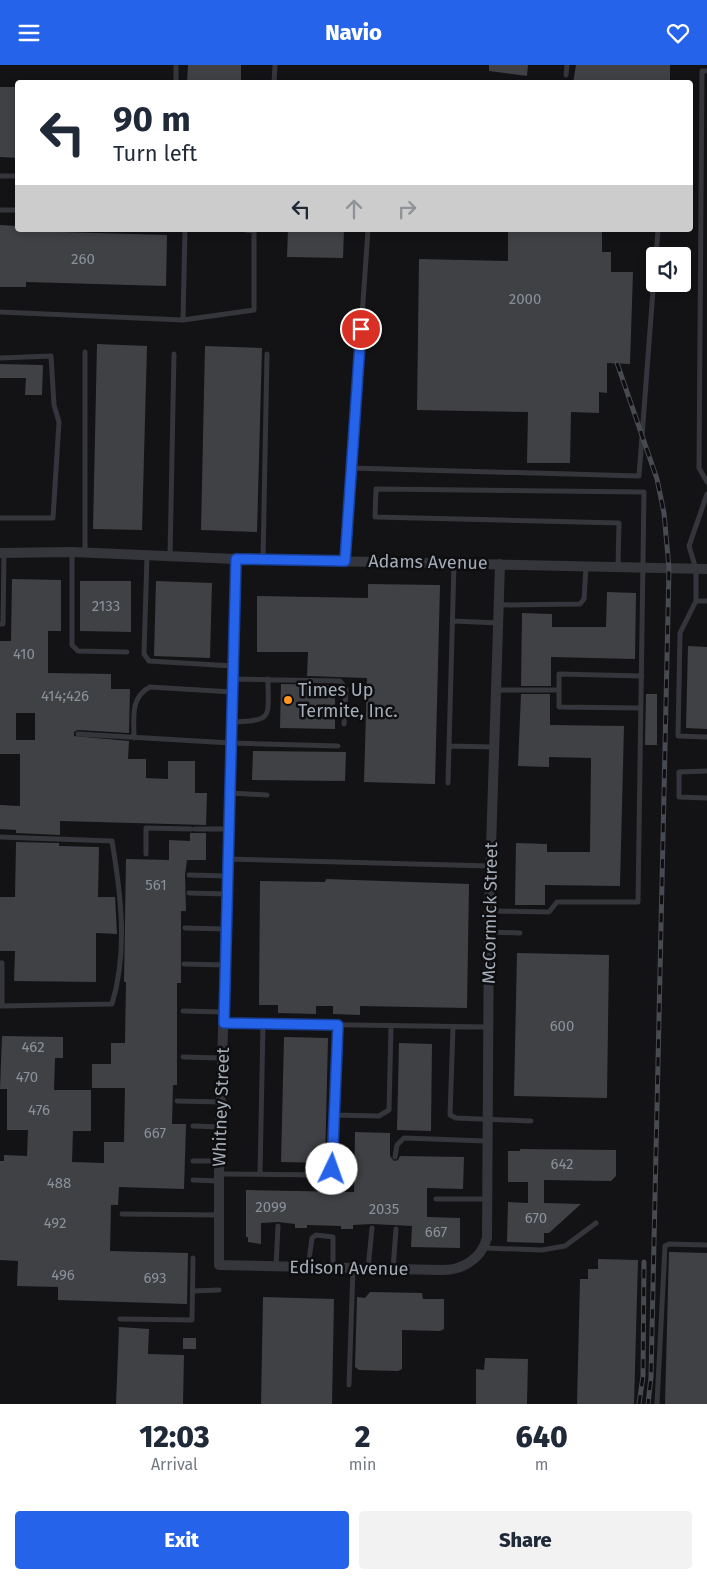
<!DOCTYPE html>
<html lang="en">
<head>
<meta charset="utf-8">
<style>
	:root { --surface:#fff; --page:#f2f2f3; --text:#1f2937; --muted:#747a83; --accent:#2563eb }
	body { margin:0; font-family:"Fira Sans",sans-serif; background:var(--page); color:var(--text); height:100vh; display:flex; flex-direction:column; font-size:19px; white-space:nowrap }
	* { box-sizing:border-box; margin:0 }
	p { font-size:16px; color:var(--muted) }
	.icon { flex:none; width:28px; height:28px; fill:none; stroke:currentColor; stroke-width:2; stroke-linecap:round; stroke-linejoin:round }
	.map { position:relative; height:1339px; overflow:hidden }
	.panel { display:flex; flex-direction:column; background:var(--surface); flex:1 }
	.panel>* { flex:none }
	.guide { position:absolute; left:15px; top:15px; width:678px; height:152px; border-radius:5px; box-shadow:0 2px 8px #0003; background:#fff; color:var(--text); overflow:hidden }
	.fabs { position:absolute; left:646px; top:182px; display:grid; gap:10px }
	.fabs a { display:grid; place-items:center; width:45px; height:45px; border-radius:5px; background:var(--surface); box-shadow:0 2px 8px #0003; font-size:25px }
	.pin { position:absolute; display:grid; place-items:center; width:42px; height:42px; color:#fff; margin:-21px; border:2px solid #fff; border-radius:50%; box-shadow:0 1px 5px #0007 }
	.me { position:absolute; width:55px; margin:-28px; rotate:3deg; stroke-linejoin:round; filter:drop-shadow(0 0 4px #0008) }
	.turn { display:flex; align-items:center; gap:18px; height:105px; padding:0 15px; font-size:22px }
	.turn .icon { width:65px; height:65px; stroke-width:2.5 }
	.turn b { display:block; font-size:35px; line-height:42px }
	.lanes { display:flex; align-items:center; height:48px; padding:0 15px; background:#0003; justify-content:center; gap:25px; direction:ltr }
	.lanes .off { opacity:.35 }
	.eta { display:flex; justify-content:space-evenly; align-items:center; height:85px; text-align:center }
	.eta b { font-size:30px; font-weight:800; line-height:35px }
	.button { display:flex; gap:10px; margin-top:auto; padding:10px 15px }
	.button a { flex:1; height:58px; border-radius:5px; background:var(--accent); color:#fff; font-size:20px; font-weight:800; line-height:58px; text-align:center }
	.button a+a { background:var(--page); color:var(--text) }
	header { display:flex; justify-content:space-between; align-items:center; height:65px; padding:0 15px; background:var(--accent); color:#fff; font-size:22px; font-weight:800 }
	.map>svg:first-child { display:block }
	.building { fill:#3f4145; fill-rule:evenodd }
	.lines { fill:none; stroke-linecap:round; stroke-linejoin:round }
	.lane { stroke:#34363b; stroke-width:5 }
	.street { stroke:#34363b; stroke-width:10 }
	.rail-casing { stroke:#474a50; stroke-width:5 }
	.rail { stroke:#0e0e10; stroke-width:3; stroke-dasharray:9; stroke-linecap:butt }
	.route-casing { stroke:#184099; stroke-width:12 }
	.route { stroke:#2563eb; stroke-width:9 }
	.poi-dot { fill:#ff9521; stroke:#0e0e10; stroke-width:2 }
	.labels { text-anchor:middle; dominant-baseline:central; stroke-width:5; stroke-linejoin:round; paint-order:stroke }
	.number-label { font-size:15px; fill:#8a919a }
	.street-label { font-size:18px; fill:#a3acb7; stroke:#0e0e10 }
	.poi-label { font-size:18px; fill:#a3acb7; stroke:#0e0e10; text-anchor:start }
</style>
</head>
<body>
<header><svg class="icon" aria-label="menu" viewBox="0 0 24 24"><path d="M4 6h16M4 12h16M4 18h16"/></svg>Navio<svg class="icon" aria-label="heart" viewBox="0 0 24 24"><path d="M12 20l-8-8c-3-5 5-10 8-4 3-6 11-1 8 4z"/></svg></header>
<div class="map">
<svg width="707" height="1339" viewBox="0 0 707 1339">
	<rect width="100%" height="100%" fill="#131315"/>
	<path class="building" d="M188 0H241V18H187Z
		M489 0H528L527 11 489 6Z
		M576 0H670V18H573Z
		M0 22H18V93L0 92Z
		M0 160 18 161V165L26 166 167 170 166 221 26 217V222H0Z
		M288 165H344L343 193 287 192Z
		M508 165H602V187H611V207H633L630 299 607 298V328L599 327V348L571 347 570 398H527L528 347 417 345 419 194 508 196Z
		M97 279 147 281 142 465 93 464Z
		M205 281 262 283 257 467 201 465Z
		M0 299 43 300 42 330H25L26 313H0Z
		M12 514 61 515V566H48V608L111 609V624H130L129 668 78 665 74 667V671L129 676 128 694H146V713L168 714V696H195V728H207L206 760 60 756V770L16 768V765L0 764V740L20 741V689H0V576H11ZM16 648H35V675H16Z
		M80 516H131V567L80 566Z
		M156 516 212 518 210 593 154 591Z
		M368 519 440 520 435 719 364 717 367 613 307 611 308 587H257V531L368 533Z
		M607 527 636 528 635 594 551 592V621H521L522 548 552 549V562H606Z
		M688 581 707 582V664L686 663Z
		M281 619 335 620V664L280 663Z
		M521 629H550V660L624 661 620 821 545 820V840H515L516 778 547 779V787H590L591 693 549 692V702L518 701Z
		M646 629H657V680H645Z
		M253 686 346 687 345 716 252 715Z
		M190 768H206V795H187L185 810 186 846H181V918H177V1020H173L172 1059H186L184 1124 119 1122 118 1140H111L110 1186 188 1188 187 1239 58 1235V1222L17 1221 18 1196 0 1195V1096H4V1090L27 1091 28 1065H7V1024H0L2 971 63 972V993H55L54 1025H91V1066H73L72 1097 104 1098V1077H124L125 1023H92V999H111V978H125L126 917H124L126 794 169 795V775L190 776Z
		M16 777 59 778V781L99 782 98 832H115L117 869 96 868V917L14 916 15 886H0V832H15Z
		M326 814 469 819 467 943 360 941V950L333 949V941H316V949L278 948V940H259L260 816 325 817Z
		M517 888 609 890 607 1033 514 1031Z
		M284 972 328 973 325 1098 281 1097Z
		M399 978 432 979 431 1066 397 1065Z
		M355 1067 390 1068V1091L394 1096 398 1095 400 1091 464 1092 463 1124 427 1123V1152L460 1153V1183L411 1182 412 1161 372 1159 353 1160V1164H341V1161L307 1160V1163H295V1159L278 1157 261 1158V1179L248 1177V1172H246V1125L354 1127Z
		M520 1084 616 1085V1111L611 1116 544 1115V1138L581 1139 549 1168H544V1178L507 1177 508 1137 528 1138V1117H508V1086H520Z
		M669 1187 707 1188V1339H665Z
		M598 1194 638 1195 634 1339H577L580 1214H588V1204H598Z
		M370 1227 422 1228 423 1234H444V1264L440 1266 402 1265V1304L398 1306 359 1305 355 1302 357 1232 365 1233Z
		M263 1232 334 1234 332 1339H261Z
		M119 1262 149 1264 148 1289 184 1290 183 1339H116Z
		M183 1273H196V1284H183Z
		M485 1293 528 1294 527 1339H476V1304L484 1305Z"/>
	<g class="lines">
		<path class="lane" d="M176 0V18
			M707 6H702L699 403 707 417
			M566 10 567 0
			M274 18 275 0
			M0 111H18
			M0 145H18
			M656 191 658 165
			M0 247 183 255 185 165
			M183 255 254 245V166L246 165
			M85 287V487
			M0 293 51 291 54 340 59 357 53 453H0
			M351 403 639 411 655 199
			M707 429 689 481 696 504V536H707
			M72 487V580L78 586 127 587
			M147 491 144 589 149 596 233 601
			M170 491 174 289
			M263 494 267 289
			M345 496 368 165
			M696 536 680 568 678 671 707 672
			M499 540 580 539 584 534 586 502
			M453 556 499 558
			M0 559H3L4 488
			M233 614 340 616 346 624 344 659
			M496 625H559
			M641 643 559 642V609L642 611
			M232 657C274 655 268 654 268 614
			M78 669 231 678 338 681
			M134 673C134 653 130 632 150 622L232 627
			M449 681 494 682
			M707 706 679 707V732L707 733
			M448 718 454 498
			M230 728 267 730
			M195 764H228
			M0 772 112 776C121 830 128 886 112 939L0 941
			M146 789V763L191 764
			M228 794 490 801
			M189 810 228 811
			M189 828 226 829
			M489 846 549 847 557 837H638L644 427 376 424 375 452 619 458 618 502
			M185 863 226 864
			M489 867 520 868
			M0 898H2V941
			M184 899 225 900
			M183 946 223 947
			M223 958 488 962
			M453 963 450 1050 456 1053 531 1056
			M183 992 222 993
			M177 1036 221 1037
			M334 1050 379 1051 389 1045 391 961
			M193 1061 221 1062
			M395 1092 397 1080 404 1073 486 1076
			M193 1096H220
			M219 1109 322 1110 332 1104 338 960
			M260 1109 263 959
			M193 1115 219 1116
			M436 1134H486
			M122 1149 219 1150
			M484 1183 542 1185 565 1181 596 1158
			M276 1202 278 1161
			M308 1202 312 1173 316 1170 333 1172V1202
			M368 1204 372 1163
			M393 1204 396 1164
			M193 1226 219 1225
			M120 1254 192 1255 193 1193
			M349 1320 353 1203
			M657 1339 665 1181 669 1179 707 1180"/>
		<path class="street" d="M0 488 72 487 236 494 707 504
			M236 494 219 1109V1200L439 1205C461 1206 481 1195 487 1173L489 846 500 499"/>
		<g class="rail-casing">
			<path id="rail" d="M617 298 657 414 664 448 669 503 651 1312 648 1339
				M639 1339 643 1311 644 1197"/>
		</g>
		<use href="#rail" class="rail"/>
	</g>
	<g class="lines">
		<g class="route-casing">
			<path id="route" d="M332 1104 338 960 224 958 236 494 345 496 361 264"/>
		</g>
		<use href="#route" class="route"/>
	</g>
	<circle class="poi-dot" cx="288" cy="635" r="5"/>
	<g class="labels">
		<g class="number-label">
			<text x="83" y="194">260</text>
			<text x="525" y="234">2000</text>
			<text x="106" y="541">2133</text>
			<text x="24" y="589">410</text>
			<text x="65" y="631">414;426</text>
			<text x="156" y="820">561</text>
			<text x="562" y="961">600</text>
			<text x="33" y="982">462</text>
			<text x="27" y="1012">470</text>
			<text x="39" y="1045">476</text>
			<text x="155" y="1068">667</text>
			<text x="562" y="1099">642</text>
			<text x="59" y="1118">488</text>
			<text x="271" y="1142">2099</text>
			<text x="384" y="1144">2035</text>
			<text x="536" y="1153">670</text>
			<text x="55" y="1158">492</text>
			<text x="436" y="1167">667</text>
			<text x="63" y="1210">496</text>
			<text x="155" y="1213">693</text>
		</g>
		<g class="street-label">
			<text transform="translate(428 497) rotate(1)">Adams Avenue</text>
			<text transform="translate(490 848) rotate(-89)">McCormick Street</text>
			<text transform="translate(221 1042) rotate(-88)">Whitney Street</text>
			<text transform="translate(349 1203) rotate(1)">Edison Avenue</text>
		</g>
		<g class="poi-label">
			<text x="298" y="625">Times Up<tspan x="298" dy="21">Termite, Inc.</tspan></text>
		</g>
	</g>
</svg>
<div class="fabs">
<a><svg class="icon" aria-label="sound" viewBox="0 0 24 24"><path d="M4 9h4l5-4v14l-5-4H4zM17 9q2 3 0 6"/></svg></a>
</div>
<div class="pin" style="left:361px;top:264px;background:#d93025"><svg class="icon" aria-label="arrive" viewBox="0 0 24 24"><path d="M6 21V4h12l-3 4 3 4H6"/></svg></div>
<svg class="me" style="left:332px;top:1104px" viewBox="-20 -20 40 40"><circle r="19" fill="#fff"/><path d="M0-13L10 11 0 6-10 11z" fill="#2563eb"/></svg>
<div class="guide">
<div class="turn"><svg class="icon" aria-label="left" viewBox="0 0 24 24"><path d="M17 20v-9H6M10 6l-5 5 5 5"/></svg><div><b>90 m</b>Turn left</div></div>
<div class="lanes"><svg class="icon" aria-label="left" viewBox="0 0 24 24"><path d="M17 20v-9H6M10 6l-5 5 5 5"/></svg><svg class="icon off" aria-label="ahead" viewBox="0 0 24 24"><path d="M12 20V5M6 11l6-6 6 6"/></svg><svg class="icon off" aria-label="right" viewBox="0 0 24 24"><path d="M7 20v-9h11M14 6l5 5-5 5"/></svg></div>
</div>
</div>
<section class="panel">
<div class="eta">
<div><b>12:03</b><p>Arrival</p></div>
<div><b>2</b><p>min</p></div>
<div><b>640</b><p>m</p></div>
</div>
<div class="button"><a>Exit</a><a>Share</a></div>
</section>
</body>
</html>
